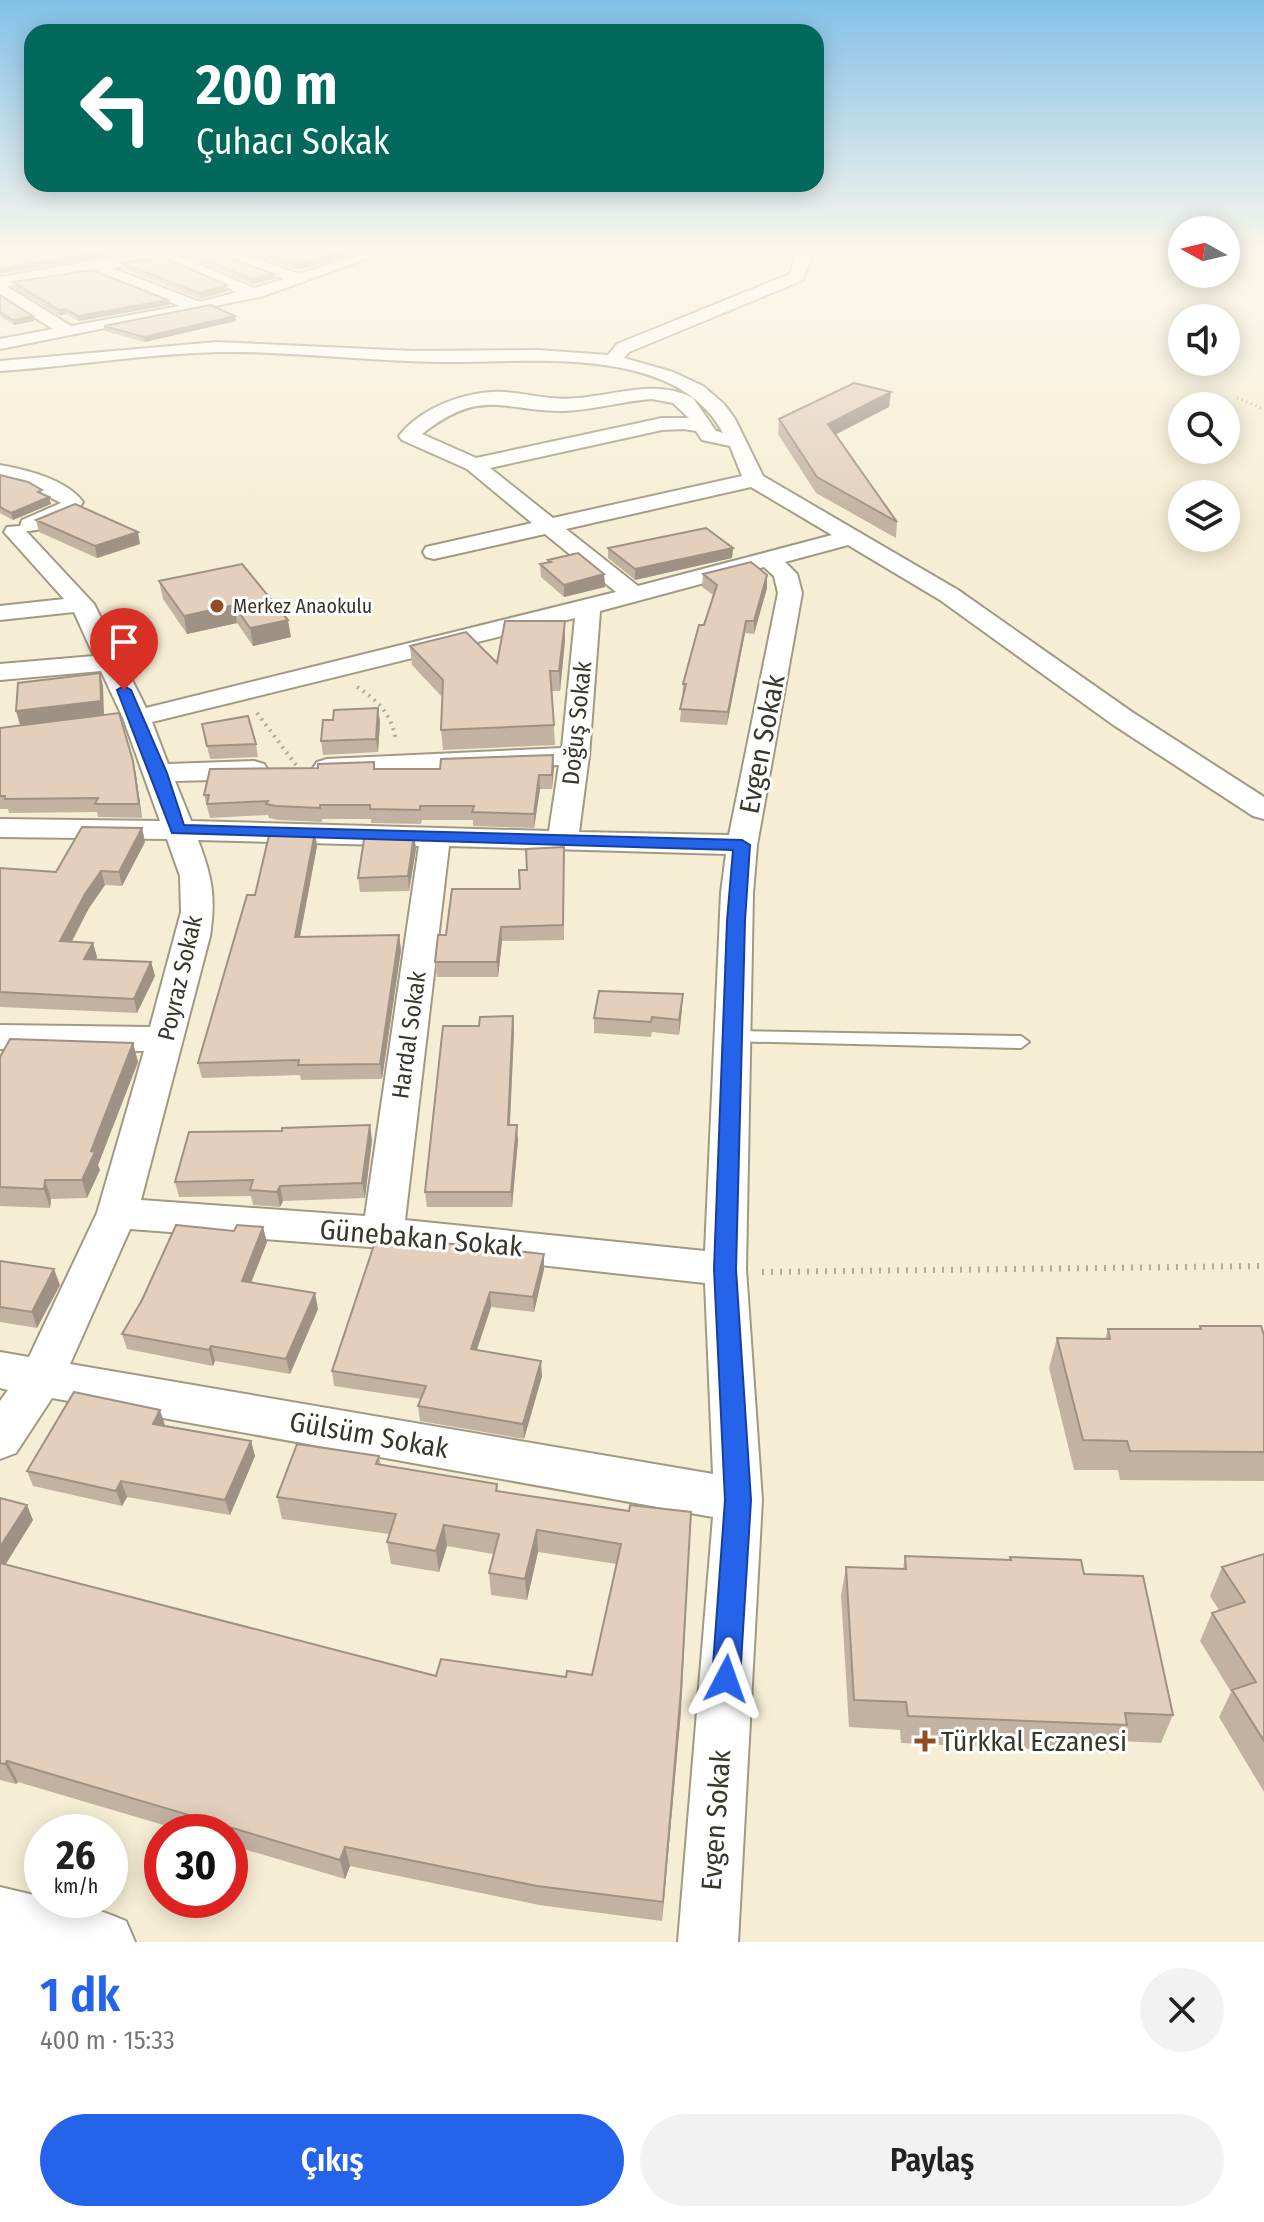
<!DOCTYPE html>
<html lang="tr">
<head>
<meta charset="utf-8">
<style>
	:root { --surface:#fff; --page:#f2f2f2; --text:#222; --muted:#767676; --accent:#2563eb }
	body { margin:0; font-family:"Fira Sans Condensed",sans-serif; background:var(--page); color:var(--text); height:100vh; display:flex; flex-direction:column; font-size:30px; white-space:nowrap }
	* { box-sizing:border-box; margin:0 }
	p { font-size:26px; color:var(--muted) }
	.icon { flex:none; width:44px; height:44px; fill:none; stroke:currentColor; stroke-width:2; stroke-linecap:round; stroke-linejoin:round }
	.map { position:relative; height:1942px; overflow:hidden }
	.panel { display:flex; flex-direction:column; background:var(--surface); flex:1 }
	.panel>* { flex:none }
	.guide { position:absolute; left:24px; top:24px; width:800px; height:168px; border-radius:24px; box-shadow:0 4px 20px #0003; background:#00695c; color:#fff; overflow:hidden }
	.needle { width:52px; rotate:278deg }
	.tools { position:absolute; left:1168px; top:216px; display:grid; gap:16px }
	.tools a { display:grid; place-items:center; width:72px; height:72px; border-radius:50%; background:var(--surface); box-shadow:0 4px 20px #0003; font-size:40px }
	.speed { position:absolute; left:24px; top:1814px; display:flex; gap:16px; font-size:40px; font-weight:700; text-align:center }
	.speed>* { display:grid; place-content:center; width:104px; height:104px; border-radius:50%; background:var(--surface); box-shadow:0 4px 20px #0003; line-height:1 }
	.speed small { font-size:20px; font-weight:400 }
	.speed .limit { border:12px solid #d22; background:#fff; color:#111 }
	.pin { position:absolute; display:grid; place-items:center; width:68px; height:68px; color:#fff; margin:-82px -34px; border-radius:50% 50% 50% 0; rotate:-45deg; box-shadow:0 0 8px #0007 }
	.pin .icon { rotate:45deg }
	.me { position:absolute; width:88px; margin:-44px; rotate:4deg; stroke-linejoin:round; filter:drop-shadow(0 0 6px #0008) }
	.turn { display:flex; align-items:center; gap:28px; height:168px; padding:0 40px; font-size:36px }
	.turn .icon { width:104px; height:104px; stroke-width:2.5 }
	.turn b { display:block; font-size:56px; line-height:68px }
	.round { display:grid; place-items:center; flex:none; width:84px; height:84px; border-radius:42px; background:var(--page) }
	.headline { display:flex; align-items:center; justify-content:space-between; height:136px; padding:0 40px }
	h1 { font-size:48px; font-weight:600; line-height:60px; color:var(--accent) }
	.primary-button { display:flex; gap:16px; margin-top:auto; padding:16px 40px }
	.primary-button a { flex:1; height:92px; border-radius:48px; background:var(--accent); color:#fff; font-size:32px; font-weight:600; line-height:92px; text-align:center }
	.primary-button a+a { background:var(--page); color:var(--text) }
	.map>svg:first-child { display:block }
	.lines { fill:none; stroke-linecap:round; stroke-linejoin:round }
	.service-casing { stroke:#a19a82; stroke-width:4 }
	.minor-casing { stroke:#a19a82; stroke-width:4 }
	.path-far2 { stroke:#b1ab97; stroke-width:3; stroke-dasharray:1 4; stroke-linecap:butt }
	.path-far1 { stroke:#b1ab97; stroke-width:4; stroke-dasharray:2 5; stroke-linecap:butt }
	.path { stroke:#b1ab97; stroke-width:6; stroke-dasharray:2 7; stroke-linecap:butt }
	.service { fill:#fff; fill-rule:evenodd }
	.minor { fill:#fff; fill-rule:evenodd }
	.wall { fill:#c3b2a2 }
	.shaded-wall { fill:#9f9184 }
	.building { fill:#e3cfbc; stroke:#9f9184; stroke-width:2 }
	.route { fill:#2563eb; stroke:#184099; stroke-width:2 }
	.poi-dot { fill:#914d20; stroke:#fff; stroke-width:3 }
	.labels { text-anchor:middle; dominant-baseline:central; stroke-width:6; stroke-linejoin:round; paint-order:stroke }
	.far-poi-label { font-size:20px; fill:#39362c; stroke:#fff; text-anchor:start }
	.street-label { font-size:24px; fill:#39362c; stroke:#fff }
	.near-street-label { font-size:28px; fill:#39362c; stroke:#fff }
	.near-poi-label { font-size:28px; fill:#39362c; stroke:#fff; text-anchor:start }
</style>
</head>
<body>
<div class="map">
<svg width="1264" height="1942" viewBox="0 0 1264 1942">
	<rect width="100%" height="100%" fill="#f6eed4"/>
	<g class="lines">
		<g class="service-casing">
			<path id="service" d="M732 1031 1021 1036 1029 1042 1021 1048 726 1041 724 1037Z"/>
		</g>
		<g class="minor-casing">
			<path id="minor" d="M149 251H168L254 288 284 279 215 254 213 251H233L299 274 368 251H389L260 297 0 349V339L53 329 0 296V277ZM164 260 237 292 200 302 112 268ZM93 272 180 306 71 326 6 286Z
				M797 251H813L803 280 629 352 624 358 673 372 703 386 724 404 735 419 763 476 958 590 1132 712 1264 797V819L1253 816 1112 724 940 600 848 545 785 562 797 574 802 593 757 845 753 893 746 1269 762 1500 738 1942H678L713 1517 52 1398 16 1453 0 1459V1401L8 1390 0 1388V1352L29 1357 97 1213 144 1051 0 1049V1025L150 1027 181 912 180 876 167 839 0 837V819L160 821 123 718 101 671 0 680V664L94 656 74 612 0 620V606L64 599 4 532 7 527 20 526 22 520 61 503 31 487 0 477V465C27 470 66 479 83 502 74 518 45 531 26 531L94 604 146 708 616 592 545 534 434 559 426 557 423 552 426 547 532 523 467 469 402 440 399 436C421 407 469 390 504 392 529 394 553 401 578 398 617 395 655 379 693 398L716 431 723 433C704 397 669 379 631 370 568 355 501 363 437 362 364 361 291 351 218 352 145 354 73 366 0 371V361L217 342 413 351 539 350 608 355 617 344 790 274ZM652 399 673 403 689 418H662L476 458 422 434C482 387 501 411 564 411 594 410 622 401 652 399ZM684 429 696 431 702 440 730 446 742 476 553 518 490 468 662 430ZM751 487 832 535 638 586 566 529ZM764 567 774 576 778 593 729 835 579 832 589 756 600 611ZM575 618 562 748 327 759 317 762 313 768 317 774 327 777 559 765 549 831 191 821 175 781 254 779 264 776 268 770 264 764 254 761 168 764 152 722ZM198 840 419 846 365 1216 141 1200 210 936C216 896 212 877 198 840ZM449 846 726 854 721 893 705 1251 405 1220ZM130 1229 383 1248 705 1283 713 1474 70 1364Z
				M0 1887 42 1897V1900C70 1900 100 1910 126 1921L135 1942H0Z"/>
		</g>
		<path class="path-far2" d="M1237 398 1264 409"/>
		<path class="path-far1" d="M357 687C379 701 392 715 396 741
			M257 713 299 769"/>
		<path class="path" d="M762 1272 1264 1266"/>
		<use href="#service" class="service"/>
		<use href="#minor" class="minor"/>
	</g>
	<path class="wall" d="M174 251H213V252L274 279 252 284Z
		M241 251H354L332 260 298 270Z
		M122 263 228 291 200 299 124 269Z
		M13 282 169 305 79 321 66 314 60 316 14 288Z
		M0 295 34 321 14 325 0 316Z
		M236 321 145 342 105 331 104 326Z
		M889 407 835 434 897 522 896 538 816 493 778 434 779 419Z
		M0 475 49 497 51 504 13 520 0 513Z
		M36 520 140 544 97 558 39 532Z
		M608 548H733L732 558 635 580 608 558Z
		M548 560 604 574 605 587 564 597 541 577 540 564 548 563Z
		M242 564 291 637 253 646 237 623 187 634 163 599 159 581Z
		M703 574 767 588 754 634 745 633 727 725 680 722 683 684 713 595 702 587Z
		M565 640 560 691H552L555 745 443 750 441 730 442 697 412 665 410 646 497 663Z
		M378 708 380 722 378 752 323 755 321 741 333 720Z
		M202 724 256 744 258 757 210 759Z
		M0 728 133 761 136 775 142 818 98 817 97 812 9 813 8 809H0Z
		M553 755 552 789H540L534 828 473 826V820H422L421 824 371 823V819H322V822L278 820 269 818 268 815 210 818 204 795 375 769H440Z
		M142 828 145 842 122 886 105 885 89 908 72 942 93 943 97 957 95 960 151 962 155 976 137 1013 0 1007V868L56 872Z
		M315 832 317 846 300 937 399 935 401 950 382 1079 301 1080 300 1075 202 1078 198 1063 255 895Z
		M414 835 416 849 409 891 360 892 358 878Z
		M564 861V940L502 941 498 977H437L435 962 446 935 520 889 527 870Z
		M682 1009 679 1035 652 1032 651 1037 594 1033V1018Z
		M513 1016 514 1031 510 1125 518 1140 512 1207H427L425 1192 479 1026Z
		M133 1043 138 1062 98 1165 100 1170 87 1198 51 1199 50 1208 0 1206V1057Z
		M372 1140 365 1198 283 1201 280 1207 253 1205 251 1196 179 1197 175 1182Z
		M267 1242 251 1282 318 1309 290 1374 215 1361 213 1366 127 1349 122 1334Z
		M544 1254V1269L534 1312 491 1307 477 1350 542 1376 524 1439 420 1421 418 1406 421 1399 334 1386 332 1371Z
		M0 1261 60 1285 37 1328 0 1322Z
		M1200 1326 1264 1335V1481L1120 1480 1118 1470H1074L1049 1368 1057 1338 1105 1339 1108 1329H1199Z
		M165 1425 251 1441 255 1456 230 1515 127 1497 122 1506 33 1486 27 1471Z
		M379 1456 381 1465 497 1484 498 1491 629 1511 681 1711 662 1921 539 1905 350 1866 345 1879 230 1845V1832H187L18 1782 16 1784 0 1780V1498L33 1520 6 1564 436 1676 566 1677 592 1675 617 1564 538 1552 527 1600 491 1595 489 1573 493 1554 447 1546 439 1572 391 1564 387 1542 389 1534 282 1519 277 1497Z
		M1264 1554V1792L1219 1717 1231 1692 1200 1641 1212 1613 1219 1610 1210 1596 1222 1567Z
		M905 1556 1009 1560 1010 1557 1084 1574 1173 1715 1161 1743 1120 1741 1116 1753 901 1743 900 1730 849 1727 841 1595 846 1567 903 1569Z"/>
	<path class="shaded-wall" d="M105 251H134L0 274V269Z
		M342 251H354L332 260 298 270 297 265Z
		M274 274V279L252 284V279Z
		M227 285 228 291 200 299 199 293Z
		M168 300 169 305 79 321 78 316Z
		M65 309 66 314 60 316 59 310Z
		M33 316 34 321 14 325 13 320Z
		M235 316 236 321 145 342 144 337Z
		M891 392 889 407 827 439 828 424Z
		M49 497 51 504 13 520 11 513Z
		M138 532 140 544 97 558 95 546Z
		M733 548 732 558 635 580V569Z
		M604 574 605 587 564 597V585Z
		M767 575V588L754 634V621Z
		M234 605 237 623 187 634 184 616Z
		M288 620 291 637 253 646 250 628Z
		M565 621V640L560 691 559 671Z
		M746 621 745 633 727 725 728 712Z
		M100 673 103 686 104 715 20 725 16 711Z
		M378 708 380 722 378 752 376 739Z
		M553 755 554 768 552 789V775Z
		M133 761 136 775 142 818 139 804Z
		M539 775 540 789 534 828V814Z
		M142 828 145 842 122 886 119 872Z
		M315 832 317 846 297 952 295 937Z
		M414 835 416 849 409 891 408 876Z
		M101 871 105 885 89 908 64 955 60 941 85 894Z
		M501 927 502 941 498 977 497 962Z
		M399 935 401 950 382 1079 380 1064Z
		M93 943 97 957 88 974 84 959Z
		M151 962 155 976 137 1013 134 999Z
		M683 994 682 1009 679 1035V1020Z
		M513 1016 514 1031 509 1140 508 1125Z
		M133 1043 138 1062 98 1165 100 1170 87 1198 82 1180 91 1151Z
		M370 1125 372 1140 365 1198 362 1183Z
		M517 1125 518 1140 512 1207 511 1192Z
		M45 1180 51 1199 50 1208 44 1189Z
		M280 1186 283 1201 280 1207 277 1192Z
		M263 1227 267 1242 246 1296 242 1281Z
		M544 1254V1269L534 1312 533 1297Z
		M54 1269 60 1285 37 1328 32 1312Z
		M490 1292 491 1307 472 1364 471 1349Z
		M315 1293 318 1309 290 1374 286 1359Z
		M211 1346 215 1361 213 1366 209 1350Z
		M541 1361 542 1376 524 1439 523 1424Z
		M160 1410 165 1425 157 1439 153 1424Z
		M251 1441 255 1456 230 1515 225 1500Z
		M121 1481 127 1497 122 1506 116 1491Z
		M27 1505 33 1520 0 1573V1547Z
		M691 1512 681 1711 662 1921 663 1902Z
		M444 1525 447 1546 439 1572 436 1551Z
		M537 1530 538 1552 527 1600 525 1579Z
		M7 1761 18 1782 16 1784 5 1764Z
		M345 1847 350 1866 345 1879 340 1860Z"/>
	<path class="building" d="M0 251H105L0 269Z
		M185 251H213V252L274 274 252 279Z
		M254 251H342L297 265Z
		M163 257 227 285 199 293 122 263Z
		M92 270 168 300 78 316 65 309 59 310 13 282Z
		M0 295 33 316 13 320 0 312Z
		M210 305 235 316 144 337 104 326Z
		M854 383 891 392 828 424 897 522 817 477 779 419Z
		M0 475 28 482 42 490 38 492 49 497 11 513 0 507Z
		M75 504 138 532 95 546 36 520Z
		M706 528 733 548 635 569 608 548Z
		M578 553 604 574 564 585 540 564 551 562 548 560Z
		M751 562 767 575 754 621H746L728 712 680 709 686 684H683L699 625H704L717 585 703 574Z
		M242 564 288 620 250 628 234 605 184 616 159 581Z
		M505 621H565L559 671H550L554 725 441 730 443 680 410 646 466 632 497 663Z
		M100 673 101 701 16 711 18 683Z
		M378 708 376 739 321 741 323 720H333L334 710Z
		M119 713 133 761 139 804H95L98 798 5 799V796H0V728Z
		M248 716 256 744 207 746 202 724Z
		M553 755 552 775H539L534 814 472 812 474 806H420V810L370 809V805H320V808L276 806 266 804 268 801 207 804 209 795H204L210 769 318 768V764L374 762V769H440L441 759Z
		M82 827 142 828 119 872 101 871 85 894 60 941 93 943 84 959 151 962 134 999 0 992V868L56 872Z
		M270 831 315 832 295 937 399 935 380 1064 298 1065 299 1060 198 1063 247 895H255Z
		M365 833 414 835 408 876 358 878Z
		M564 847 563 925 501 927 497 962H435L438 935H446L452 889H520L519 870H527L526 849Z
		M599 991 683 994 679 1020 652 1017 651 1022 594 1018Z
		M513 1016 508 1125H517L511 1192H425L443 1026H479L480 1017Z
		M10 1039 133 1043 91 1151 95 1152 82 1180H45L44 1189 0 1187V1057Z
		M370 1125 362 1183 280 1186 277 1192 250 1190 253 1180 175 1182 189 1132 282 1131V1128Z
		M176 1225 234 1231 237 1225 263 1227 242 1281 315 1293 286 1359 211 1346 209 1350 122 1334 142 1300Z
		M377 1236 544 1254 533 1297 490 1292 471 1349 541 1361 523 1424 418 1406 426 1386 332 1371Z
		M0 1261 54 1269 32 1312 0 1307Z
		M1200 1326H1261L1264 1335V1452L1130 1451 1127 1441 1083 1440 1057 1338 1110 1339 1108 1329H1201Z
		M74 1392 160 1410 153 1424 251 1441 225 1500 121 1481 116 1491 27 1471Z
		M297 1444 379 1456 376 1464 497 1484 496 1491 629 1511 630 1505 691 1512 681 1690 663 1902 537 1886 345 1847 340 1860 7 1761 5 1764 0 1763V1563L436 1676 441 1659 566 1677 567 1671 592 1675 621 1544 537 1530 525 1579 489 1573 499 1534 444 1525 436 1551 387 1542 396 1514 277 1497Z
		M0 1498 27 1505 0 1547Z
		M1264 1554V1741L1232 1690 1256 1682 1212 1613 1245 1602 1222 1567Z
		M905 1556 1011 1560 1010 1557 1081 1560 1084 1574 1143 1576 1173 1715 1125 1713 1127 1725 908 1716 906 1702 854 1700 846 1567 906 1569Z"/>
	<linearGradient id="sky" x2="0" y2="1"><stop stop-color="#83c0e8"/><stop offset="0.48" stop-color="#fbf7ec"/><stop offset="1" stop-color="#fbf7ec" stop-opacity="0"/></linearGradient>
	<rect width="1264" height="522" fill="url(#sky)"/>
	<path class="route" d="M124 686 131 690 167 773 184 825 742 840 750 845 745 921 736 1269 751 1500 740 1679 736 1689 726 1693 716 1689 712 1679 725 1500 714 1269 727 921 733 850 172 833 117 690Z"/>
	<g class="poi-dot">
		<circle cx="217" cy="606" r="8"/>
		<path d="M921 1729h8v8h8v8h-8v8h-8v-8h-8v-8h8z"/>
	</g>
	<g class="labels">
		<g class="far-poi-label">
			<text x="233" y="606">Merkez Anaokulu</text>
		</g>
		<g class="street-label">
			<text transform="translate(577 723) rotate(-84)">Doğuş Sokak</text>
			<text transform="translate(180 978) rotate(-77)">Poyraz Sokak</text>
			<text transform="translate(409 1035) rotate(-82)">Hardal Sokak</text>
		</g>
		<g class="near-street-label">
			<text transform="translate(762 744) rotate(-79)">Evgen Sokak</text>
			<text transform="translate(421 1238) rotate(5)">Günebakan Sokak</text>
			<text transform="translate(369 1435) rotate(10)">Gülsüm Sokak</text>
			<text transform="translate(716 1820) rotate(-86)">Evgen Sokak</text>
		</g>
		<g class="near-poi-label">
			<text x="941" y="1741">Türkkal Eczanesi</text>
		</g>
	</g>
</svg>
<div class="tools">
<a><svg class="needle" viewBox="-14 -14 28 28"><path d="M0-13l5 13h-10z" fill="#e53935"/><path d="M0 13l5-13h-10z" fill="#767676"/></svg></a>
<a><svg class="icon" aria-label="sound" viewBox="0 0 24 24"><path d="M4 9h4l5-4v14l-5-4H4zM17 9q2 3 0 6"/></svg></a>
<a><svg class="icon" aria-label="search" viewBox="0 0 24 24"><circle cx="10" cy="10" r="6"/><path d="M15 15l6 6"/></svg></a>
<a><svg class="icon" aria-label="layers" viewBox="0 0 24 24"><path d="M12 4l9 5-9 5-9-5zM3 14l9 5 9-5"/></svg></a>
</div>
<div class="speed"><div>26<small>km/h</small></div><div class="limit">30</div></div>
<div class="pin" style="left:124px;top:690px;background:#d93025"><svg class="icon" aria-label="arrive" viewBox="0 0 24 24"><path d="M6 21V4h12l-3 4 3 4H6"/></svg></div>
<svg class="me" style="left:726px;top:1679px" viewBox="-20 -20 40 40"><path d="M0-17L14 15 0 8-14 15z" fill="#2563eb" stroke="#fff" stroke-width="4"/></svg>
<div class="guide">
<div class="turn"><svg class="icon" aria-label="left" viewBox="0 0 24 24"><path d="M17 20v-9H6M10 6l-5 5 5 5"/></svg><div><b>200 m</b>Çuhacı Sokak</div></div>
</div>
</div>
<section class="panel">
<div class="headline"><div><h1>1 dk</h1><p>400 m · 15:33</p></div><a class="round"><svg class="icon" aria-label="close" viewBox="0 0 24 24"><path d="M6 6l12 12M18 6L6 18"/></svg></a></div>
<div class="primary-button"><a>Çıkış</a><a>Paylaş</a></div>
</section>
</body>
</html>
